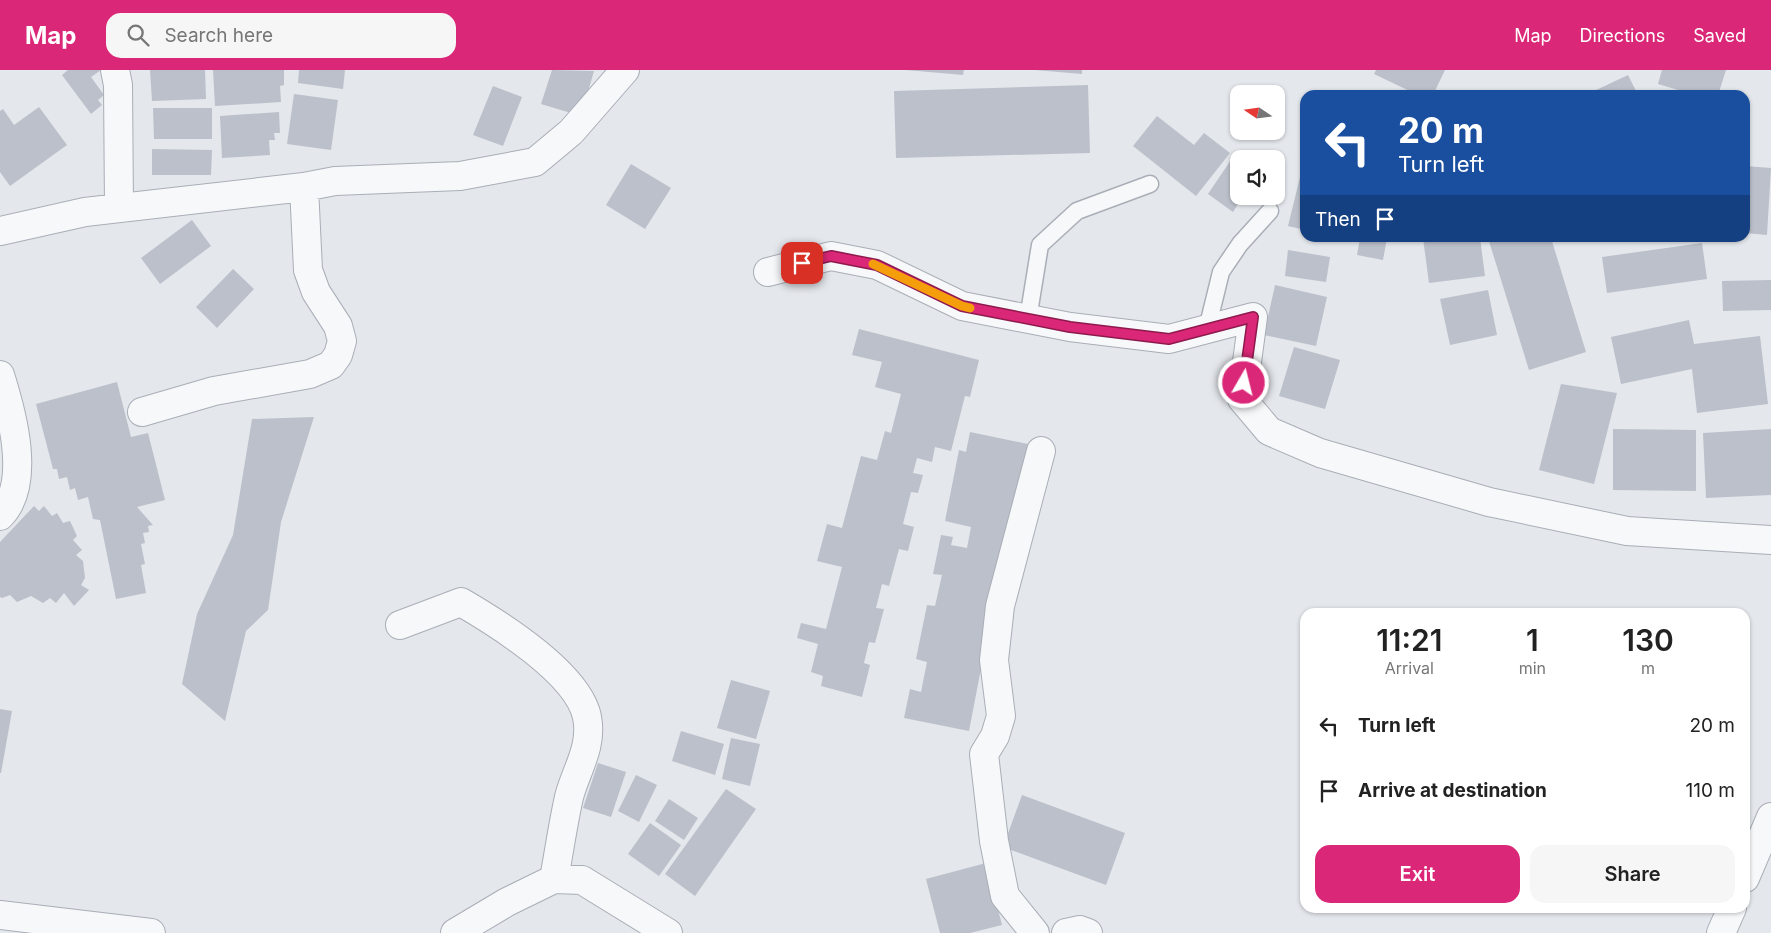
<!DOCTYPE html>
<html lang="en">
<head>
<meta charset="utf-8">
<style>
	:root { --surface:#fff; --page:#f6f6f6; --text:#222; --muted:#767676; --accent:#db2777 }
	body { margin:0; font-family:Inter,sans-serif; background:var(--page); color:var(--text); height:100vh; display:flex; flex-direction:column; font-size:19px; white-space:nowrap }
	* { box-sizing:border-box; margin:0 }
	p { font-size:16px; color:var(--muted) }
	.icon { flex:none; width:28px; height:28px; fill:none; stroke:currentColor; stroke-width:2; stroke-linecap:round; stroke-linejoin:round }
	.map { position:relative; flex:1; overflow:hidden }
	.drawer { position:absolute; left:1300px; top:538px; width:450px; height:305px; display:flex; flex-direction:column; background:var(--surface); border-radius:15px; box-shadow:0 1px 4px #0004 }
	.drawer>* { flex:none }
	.hud { position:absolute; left:1300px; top:20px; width:450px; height:152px; border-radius:15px; box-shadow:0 1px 4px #0004; background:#1a4fa0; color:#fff; overflow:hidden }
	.needle { width:32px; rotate:283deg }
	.buttons { position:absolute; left:1230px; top:15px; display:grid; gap:10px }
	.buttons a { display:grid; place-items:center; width:55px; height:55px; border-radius:10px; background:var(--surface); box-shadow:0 1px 4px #0004; font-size:25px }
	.pin { position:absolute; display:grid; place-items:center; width:42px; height:42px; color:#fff; margin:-21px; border-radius:10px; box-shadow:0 2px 8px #0006 }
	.me { position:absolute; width:55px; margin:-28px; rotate:8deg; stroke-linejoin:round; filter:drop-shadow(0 0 4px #0008) }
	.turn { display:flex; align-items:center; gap:18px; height:105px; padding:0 15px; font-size:22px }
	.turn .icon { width:65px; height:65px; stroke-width:2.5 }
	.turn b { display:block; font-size:35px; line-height:42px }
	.then { display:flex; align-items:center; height:48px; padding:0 15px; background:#0003; gap:10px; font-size:19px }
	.eta { display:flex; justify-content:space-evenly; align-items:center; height:85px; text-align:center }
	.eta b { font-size:30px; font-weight:600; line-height:35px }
	.action { display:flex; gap:10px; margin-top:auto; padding:10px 15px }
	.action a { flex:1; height:58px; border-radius:15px; background:var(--accent); color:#fff; font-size:20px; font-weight:600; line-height:58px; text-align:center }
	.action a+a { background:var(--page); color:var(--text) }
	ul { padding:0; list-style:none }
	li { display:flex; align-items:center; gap:15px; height:65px; padding:0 15px }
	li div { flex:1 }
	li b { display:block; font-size:19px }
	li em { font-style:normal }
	header { display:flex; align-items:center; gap:30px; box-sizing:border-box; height:70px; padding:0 25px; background:var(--accent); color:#fff }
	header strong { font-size:24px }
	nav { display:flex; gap:28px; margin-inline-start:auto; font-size:18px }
	.search { width:350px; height:45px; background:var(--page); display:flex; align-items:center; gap:12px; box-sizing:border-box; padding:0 18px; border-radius:15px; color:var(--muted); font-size:19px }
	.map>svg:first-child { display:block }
	.building { fill:#bbc0ca }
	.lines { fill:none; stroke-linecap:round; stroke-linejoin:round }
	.lane-casing { stroke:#a9aeb7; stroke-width:19 }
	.street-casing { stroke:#a9aeb7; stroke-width:30 }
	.lane { stroke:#f7f8fa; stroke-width:16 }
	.street { stroke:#f7f8fa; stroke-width:28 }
	.route-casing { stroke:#8e194d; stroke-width:12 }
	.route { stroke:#db2777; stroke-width:9 }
	.slow { stroke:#f59e0b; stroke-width:9 }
</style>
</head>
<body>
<header>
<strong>Map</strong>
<div class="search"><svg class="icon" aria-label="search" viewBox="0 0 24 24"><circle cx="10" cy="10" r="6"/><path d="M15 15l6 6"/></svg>Search here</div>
<nav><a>Map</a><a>Directions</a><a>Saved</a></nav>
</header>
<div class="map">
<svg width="1771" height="863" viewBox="0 0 1771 863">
	<rect width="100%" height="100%" fill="#e4e7ec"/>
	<path class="building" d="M68 0H101L91 7 104 25 98 30 102 35 91 44 62 5Z
		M150 0H205L206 29 152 31Z
		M213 0H284V15L280 16 281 32 215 36Z
		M299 0H345L343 19 298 13Z
		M552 0 594 1 581 46 541 34Z
		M906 0H964L963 5Z
		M1035 0H1082V4Z
		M1376 0H1445L1433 25H1418L1374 4Z
		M1662 0H1726L1718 25H1695L1658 14Z
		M1628 5 1638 25H1596L1594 21Z
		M1088 15 1090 83 896 88 894 21Z
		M493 16 522 27 503 76 473 65Z
		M294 24 338 30 331 80 287 74Z
		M39 37 67 75 10 116 0 102V41L3 39 14 55Z
		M153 38H212V69H154Z
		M279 42 280 63H274L275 70H269L270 85 222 88 220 46Z
		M1157 46 1194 75 1204 63 1230 83 1196 126 1133 76Z
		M152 79 212 80 211 105H152Z
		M1237 81 1248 89H1239V126H1243L1233 142 1208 124Z
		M631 94 671 118 645 159 606 135Z
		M1745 96 1771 98 1767 165 1745 163Z
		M1300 107 1305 108V160L1288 156Z
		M192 150 211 176 160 214 141 188Z
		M1360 168H1387L1383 190 1357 185Z
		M1423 168H1480L1485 206 1429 213Z
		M1488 168H1551L1586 282 1529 300Z
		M1702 173 1707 209 1607 223 1602 187Z
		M1288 180 1330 187 1326 212 1285 206Z
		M233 199 254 219 217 258 196 237Z
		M1771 210V240L1723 241 1722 211Z
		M1275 215 1327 227 1316 276 1264 265Z
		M1488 220 1497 265 1450 275 1440 229Z
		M1689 250 1694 274 1760 266 1768 334 1697 343 1692 299 1621 314 1611 267Z
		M859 259 979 290 970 327 965 326 951 381 935 377 932 392 917 388 913 403 923 405 918 423 911 422 903 454 914 457 908 481 899 479 889 516 882 514 876 538 884 539 875 573 869 572 864 593 870 595 862 627 821 616 823 606 811 602 818 574 797 568 801 553 826 559 842 497 817 491 827 454 842 458 861 386 877 390 885 361 891 363 901 324 875 317 882 292 852 285Z
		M1294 277 1340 290 1325 339 1279 326Z
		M117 312 131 367 148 363 165 430 137 437 153 455 148 456 149 462 143 463 145 473 141 474 145 494 141 495 146 523 116 529 100 450 93 449 88 427 78 430 75 418 70 420 67 407 59 409 57 399H53L36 334Z
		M1561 314 1617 323 1594 414 1539 400Z
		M314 347 281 452 268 540 246 561 225 651 182 614 197 544 233 465 252 349Z
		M1613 359 1696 360V421L1613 420Z
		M1771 359V425L1706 428 1703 363Z
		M970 362 1028 374 993 536 969 661 904 648 910 619 921 622 927 592 916 589 927 535 935 536 942 505 933 504 941 465 953 467 951 475 967 478 971 457 945 451 959 380 966 382Z
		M34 436 39 441 44 436 52 446 57 443 63 453 70 451 77 466 73 470 82 480 76 485 83 491 85 508 81 515 89 520 74 536 64 523 56 533 50 528 43 533 31 526 17 532 10 525 2 528 0 527V472Z
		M731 610 770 621 756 669 717 658Z
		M0 639 12 641 1 703H0Z
		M681 661 724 674 715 705 672 691Z
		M731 668 760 674 750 716 722 709Z
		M598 693 626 702 611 747 583 738Z
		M636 705 657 715 639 752 618 741Z
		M726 719 756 739 695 826 665 804Z
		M1022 725 1125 763 1106 815 1003 777Z
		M669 729 698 748 684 770 655 751Z
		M650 753 681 775 659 806 628 784Z
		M986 793 1002 855 970 863H940L926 809Z"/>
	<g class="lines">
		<g class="lane-casing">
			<path id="lane" d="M1028 249 1040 175 1077 141 1150 114
				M1207 259 1221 202 1240 174 1270 141"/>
		</g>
		<g class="street-casing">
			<path id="street" d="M115 0 118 15 119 138
				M0 161 85 142 304 117 335 111 460 106 535 92 571 62 625 0
				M768 202 831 186 877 195 962 236 1070 257 1169 269 1253 247 1242 329 1269 361 1320 383 1489 432 1627 461 1771 470
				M0 305C12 343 32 414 0 446
				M142 342 214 321 310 304 331 295 338 285 342 271 338 256 316 222 308 200 304 117
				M400 555 461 532C497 553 578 603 587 647 593 677 576 700 569 727 563 754 559 782 554 809
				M1745 808 1771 747
				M0 845 151 863
				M455 863 507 832 554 809 582 810 668 863
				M1035 863 1005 826 994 771 984 684 995 666 1001 646 994 590 1000 536 1041 381
				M1066 863 1080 860 1088 863
				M1721 863 1732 838"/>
		</g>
		<use href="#lane" class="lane"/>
		<use href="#street" class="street"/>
	</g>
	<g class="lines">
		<g class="route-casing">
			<path id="route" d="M802 193 831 186 877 195 962 236 1070 257 1169 269 1253 247 1244 313"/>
		</g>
		<use href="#route" class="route"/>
		<path class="slow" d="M873 194 962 236 970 238"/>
	</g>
</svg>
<div class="buttons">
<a><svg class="needle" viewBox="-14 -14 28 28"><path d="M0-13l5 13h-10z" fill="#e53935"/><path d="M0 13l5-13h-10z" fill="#767676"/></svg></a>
<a><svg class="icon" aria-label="sound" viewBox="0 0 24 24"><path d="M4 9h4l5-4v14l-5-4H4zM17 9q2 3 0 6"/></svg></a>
</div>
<div class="pin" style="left:802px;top:193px;background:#d93025"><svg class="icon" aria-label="arrive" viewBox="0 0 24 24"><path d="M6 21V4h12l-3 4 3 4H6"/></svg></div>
<svg class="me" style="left:1244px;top:313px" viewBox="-20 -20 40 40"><circle r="17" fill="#db2777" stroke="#fff" stroke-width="3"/><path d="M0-11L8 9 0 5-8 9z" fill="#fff"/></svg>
<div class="hud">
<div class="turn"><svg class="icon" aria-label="left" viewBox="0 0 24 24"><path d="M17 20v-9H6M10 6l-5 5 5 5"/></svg><div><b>20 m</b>Turn left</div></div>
<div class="then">Then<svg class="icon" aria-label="arrive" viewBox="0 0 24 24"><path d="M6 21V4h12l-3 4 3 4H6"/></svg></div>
</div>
<section class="drawer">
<div class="eta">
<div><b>11:21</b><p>Arrival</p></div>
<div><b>1</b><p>min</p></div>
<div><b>130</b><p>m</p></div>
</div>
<ul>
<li><svg class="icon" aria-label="left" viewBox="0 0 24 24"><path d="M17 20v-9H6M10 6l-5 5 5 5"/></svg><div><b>Turn left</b></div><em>20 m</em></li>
<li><svg class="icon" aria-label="arrive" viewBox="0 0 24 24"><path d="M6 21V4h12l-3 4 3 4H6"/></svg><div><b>Arrive at destination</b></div><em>110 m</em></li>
</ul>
<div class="action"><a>Exit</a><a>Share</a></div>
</section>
</div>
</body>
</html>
